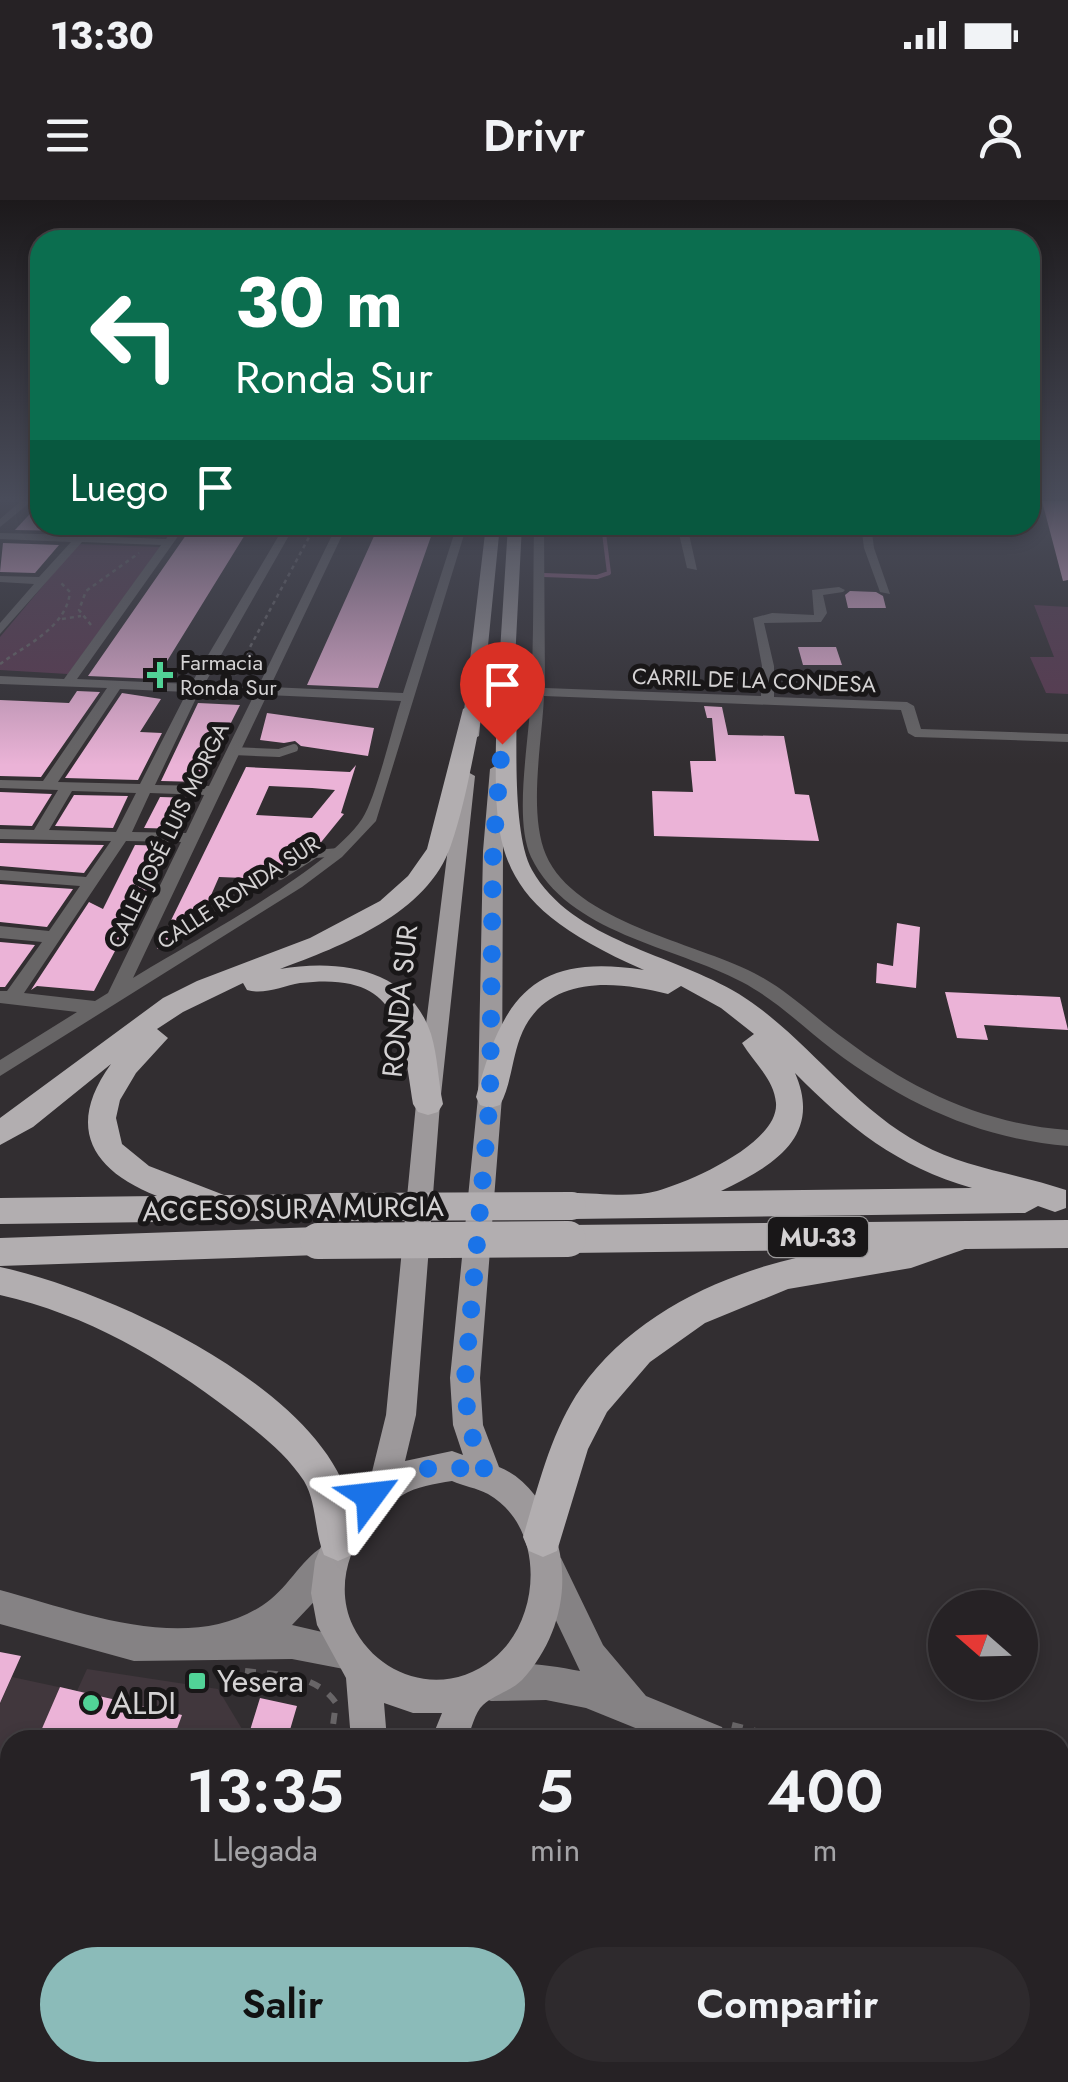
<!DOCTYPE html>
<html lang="es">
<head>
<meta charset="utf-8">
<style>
	:root { --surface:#262225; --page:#2e2a2d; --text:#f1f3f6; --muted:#a4a4a7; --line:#423f42; --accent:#8bbbb9 }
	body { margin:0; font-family:Jost,sans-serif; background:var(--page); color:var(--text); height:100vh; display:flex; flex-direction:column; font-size:38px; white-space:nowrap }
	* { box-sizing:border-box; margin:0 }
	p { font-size:32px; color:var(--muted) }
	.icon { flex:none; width:55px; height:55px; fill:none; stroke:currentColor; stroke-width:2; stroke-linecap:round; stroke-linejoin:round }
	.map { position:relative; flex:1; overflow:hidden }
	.panel { position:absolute; left:0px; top:1530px; width:1070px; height:352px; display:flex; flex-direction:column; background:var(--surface); border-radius:30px 30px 0 0; box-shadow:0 5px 15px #0003,0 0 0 2px var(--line) }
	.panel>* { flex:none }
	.top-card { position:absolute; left:30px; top:30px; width:1010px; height:305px; border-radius:30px; box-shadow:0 5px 15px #0003,0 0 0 2px var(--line); background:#0b6e4f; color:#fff; overflow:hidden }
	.needle { width:65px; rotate:290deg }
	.tools { position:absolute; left:928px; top:1390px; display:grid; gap:20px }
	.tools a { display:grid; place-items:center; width:110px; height:110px; border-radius:50%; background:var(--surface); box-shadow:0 5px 15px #0003,0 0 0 2px var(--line); font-size:50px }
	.pin { position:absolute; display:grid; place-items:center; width:85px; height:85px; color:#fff; margin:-102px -42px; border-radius:50% 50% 50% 0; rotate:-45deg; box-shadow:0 0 10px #0007 }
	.pin .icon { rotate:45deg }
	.me { position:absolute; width:110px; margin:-55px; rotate:60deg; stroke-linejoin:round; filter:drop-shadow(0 0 8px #0008) }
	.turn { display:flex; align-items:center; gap:35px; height:210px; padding:0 40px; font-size:45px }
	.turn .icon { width:130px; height:130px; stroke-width:2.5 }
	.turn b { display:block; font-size:70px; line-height:85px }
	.then { display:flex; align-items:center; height:95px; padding:0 40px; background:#0003; gap:20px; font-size:38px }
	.eta { display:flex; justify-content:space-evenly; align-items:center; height:170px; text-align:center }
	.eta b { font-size:60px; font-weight:600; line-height:70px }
	.action { display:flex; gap:20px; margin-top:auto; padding:20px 40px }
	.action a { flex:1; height:115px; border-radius:60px; background:var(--accent); color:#111; font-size:40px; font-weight:600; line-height:115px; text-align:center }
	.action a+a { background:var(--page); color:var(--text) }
	.status { display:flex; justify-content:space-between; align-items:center; height:70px; padding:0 50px; background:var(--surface); direction:ltr }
	.status svg { height:28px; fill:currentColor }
	header { display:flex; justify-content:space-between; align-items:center; height:130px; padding:0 40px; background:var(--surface); font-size:45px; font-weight:600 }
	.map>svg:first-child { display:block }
	.built { fill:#41373d }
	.green { fill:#5b3950 }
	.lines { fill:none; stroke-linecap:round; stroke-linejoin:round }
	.stream { stroke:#915f80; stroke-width:4 }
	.building { fill:#ebb3d7; fill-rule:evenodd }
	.path-far1 { stroke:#686567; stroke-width:2.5; stroke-dasharray:4 4; stroke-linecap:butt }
	.path { stroke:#686567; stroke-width:6; stroke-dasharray:11 11; stroke-linecap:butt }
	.lane { stroke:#676566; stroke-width:8 }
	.street { fill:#676566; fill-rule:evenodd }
	.secondary { fill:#858284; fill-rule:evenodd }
	.primary { fill:#9d999b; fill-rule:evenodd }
	.highway { fill:#b2aeb0; fill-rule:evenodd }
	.highway-bridge-far1 { stroke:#b2aeb0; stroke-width:28 }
	.highway-bridge { stroke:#b2aeb0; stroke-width:36 }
	.route { stroke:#1a73e8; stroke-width:18; stroke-dasharray:0 32.4 }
	.poi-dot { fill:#51d397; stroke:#191718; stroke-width:4 }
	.labels { text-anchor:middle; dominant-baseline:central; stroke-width:10; stroke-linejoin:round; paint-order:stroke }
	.far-poi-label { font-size:22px; fill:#d4d2d3; stroke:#191718; text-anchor:start }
	.far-street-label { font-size:22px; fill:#d4d2d3; stroke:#191718 }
	.shield { fill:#191718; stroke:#9c9a9b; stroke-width:2.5 }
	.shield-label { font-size:25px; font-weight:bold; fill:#d4d2d3 }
	.street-label { font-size:28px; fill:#d4d2d3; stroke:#191718 }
	.near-poi-label { font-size:32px; fill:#d4d2d3; stroke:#191718; text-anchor:start }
</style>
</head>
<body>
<div class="status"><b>13:30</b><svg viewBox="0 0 49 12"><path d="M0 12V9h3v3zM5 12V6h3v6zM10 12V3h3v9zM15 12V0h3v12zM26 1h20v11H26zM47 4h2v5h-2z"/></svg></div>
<header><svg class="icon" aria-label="menu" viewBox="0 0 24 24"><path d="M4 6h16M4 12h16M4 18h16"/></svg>Drivr<svg class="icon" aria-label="person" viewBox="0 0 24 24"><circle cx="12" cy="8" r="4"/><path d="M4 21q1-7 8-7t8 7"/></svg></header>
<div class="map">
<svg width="1068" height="1882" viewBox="0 0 1068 1882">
	<rect width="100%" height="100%" fill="#322e31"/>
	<path class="built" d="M87 1469 218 1489 248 1539 10 1540V1790L0 1788V1504L12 1477 77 1491Z"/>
	<path class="green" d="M78 344 160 347 68 474 0 470V437Z
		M1034 405 1068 407V494L1046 493 1030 457H1054Z"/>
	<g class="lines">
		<path class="stream" d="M544 375 597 377 609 373 603 325"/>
	</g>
	<path class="building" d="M1042 301H1068V380L1063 381Z
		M40 303V325H78L72 331 15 330Z
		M193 325H251L156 479 88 476Z
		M379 325H435L378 488 307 485Z
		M3 343 59 345 35 373 0 372Z
		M850 391 876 392 883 396 886 408H848L845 395Z
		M798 447H836L842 465H803Z
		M77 491 100 492 41 577 0 576V500L69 503Z
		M122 493 161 499 140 532 162 533 138 580 65 578Z
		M198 503 240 505 201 582 161 581Z
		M704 506 722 507 728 535 784 536 795 594 809 595 819 641 654 636 652 591 693 592 690 561H716L712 518H707Z
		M267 513 374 528 368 556 301 546 295 541 284 543 260 540Z
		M356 565 341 613 344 614 318 646 265 679 219 677 198 725 157 749 246 567 350 572ZM269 586 312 588 335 590 312 618 256 615Z
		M0 592 52 594 32 626 0 625Z
		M74 595 128 596 113 628 55 626Z
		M160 597 194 598 179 629 144 628Z
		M0 643 104 645 84 673 0 666Z
		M135 645 170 646 94 791 37 786 31 790 89 702 103 709Z
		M0 684 73 689 47 727 0 722Z
		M897 723 920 727 916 788 876 783 877 763 893 766Z
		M0 742 35 745 5 787H0Z
		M945 792 1060 797 1068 830 984 825 988 840 957 838Z
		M0 1452 21 1456 0 1503Z
		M60 1487 77 1491 182 1515 173 1540H37Z
		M260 1498 297 1506 287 1540H247Z"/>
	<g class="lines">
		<path class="path-far1" d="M303 325 329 326
			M62 419 81 416
			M91 425 79 410 86 391 139 353
			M0 464C27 444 66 428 70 392L60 382
			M221 471 256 473
			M235 475 315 326"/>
		<path class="path" d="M245 1471C278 1475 315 1473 336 1503L331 1540
			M732 1525 791 1540"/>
		<path class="lane" d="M233 551 279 553 294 548
			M280 676 315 654 339 652"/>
		<path class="street" d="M21 301H32L0 327V319Z
			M85 325H96L87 336 166 339 176 325H186L77 479 191 484 285 325H295L204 485 258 487 337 325H347L270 487 403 493 457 325H467L376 621 342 657 302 687 0 876V860L77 812 0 803V791H7L42 742 0 738V726L49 731 80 686 0 680V670L86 677 111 641 0 639V629L34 630 58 590 0 588V580L43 581 107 488 0 484V476L64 479 161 345 82 342 0 434V423L34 384 0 382V376L39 377 71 342 0 339V333L76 335ZM120 489 187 492 140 584 58 582ZM199 492 254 495 209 586 155 585ZM267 495 401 501C392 528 376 598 362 619 325 673 192 741 133 778ZM72 591 136 593 116 632 49 630ZM150 593 204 595 186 633 132 632ZM126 641 181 642 108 793 95 801 24 793Z
			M534 325H544L545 488 761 496 762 466 753 418 772 413 814 415 812 390 839 387 845 390 843 392 823 395 827 413 821 422 764 423 774 466V497L907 502 914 506 921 529 1068 534V542L915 537 908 533 901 510 544 496C542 542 528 613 546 655 575 722 694 742 754 773 788 790 815 818 846 840 912 890 984 924 1068 930V946C980 939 903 903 833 850 803 827 776 800 742 782 675 746 568 734 531 657 513 618 530 537 531 492 534 436 533 381 534 325Z
			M677 325H687L697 370 687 368Z
			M861 325H871L874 348 890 394 880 392 864 348Z"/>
		<path class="secondary" d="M332 1342 344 1346 348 1358 344 1370 292 1425 361 1441 366 1453 361 1465 349 1470 292 1459 134 1461 0 1424V1390C82 1412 196 1459 271 1399 293 1381 306 1352 332 1342Z
			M549 1353 561 1358 603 1445 646 1496 722 1527 727 1540H665L586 1508 546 1500 491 1501 478 1496 473 1483 478 1470C509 1458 548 1465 580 1471L532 1370 537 1358Z
			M1060 1612 1068 1614V1652L1060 1650Z"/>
		<path class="primary" d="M486 325H500L479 536 470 541 461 536Z
			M508 325H522L513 499 505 504 497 499Z
			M499 564 508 569 503 651 502 897 480 1178 483 1225 499 1267C526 1278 543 1303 553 1329 573 1381 560 1439 522 1480 511 1491 494 1495 483 1505 475 1512 471 1530 467 1540H431L442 1513H413L384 1503 387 1540H351L346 1478 317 1425 311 1393 315 1361 332 1320 351 1295 370 1280 386 1215 416 904 457 576 466 571 475 576 440 904 416 1215 405 1261 452 1251 463 1255 453 1225 450 1178 478 897 483 651 490 569ZM452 1281C463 1286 477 1288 488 1294 546 1327 542 1420 493 1459 445 1498 379 1479 353 1426 330 1378 358 1320 401 1296 417 1286 434 1284 452 1281Z
			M319 1872H361V1882H317Z
			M397 1872H439V1882H395Z"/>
		<path class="highway" d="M507 467 517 473C518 521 510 630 532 670 572 741 674 754 739 794 806 836 850 906 921 944 965 968 1019 974 1066 990V1008L1055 1012 1038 1006 1025 1013 572 1019 561 1015 556 1006 561 997 572 993C598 993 632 998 657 991 690 982 779 943 776 903 774 879 754 863 742 843L754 834 721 808 681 786 668 794C614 780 544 774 520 838 512 859 511 885 500 905L490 908 480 905 476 897C502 799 532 752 644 770 472 695 497 639 497 473ZM795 873C848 927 898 967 972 988L721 991C773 966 823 937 795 873Z
			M473 503 483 509C473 554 466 602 451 645 428 714 341 746 280 769 340 759 409 768 431 834 438 857 438 881 443 904L438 912 428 915 418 912 413 904C401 827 400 771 300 783 283 786 264 795 247 790L243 783 183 812 157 829 168 838 136 873 120 900 116 918 122 944 149 966 224 995 327 994 338 998 343 1007 338 1016 327 1020 0 1024V998L157 996C90 970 66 926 111 864L33 927 0 945V918L163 798 197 781 310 738 380 701 408 676 427 649 463 509Z
			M1068 1020V1048L965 1049 911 1068 788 1089 705 1123 650 1162 607 1212 588 1249 557 1351 543 1357 529 1351 523 1337C538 1287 551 1231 581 1188 638 1107 743 1064 837 1050L568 1053 557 1049 552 1039 557 1029 568 1025Z
			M318 1027 329 1031 334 1041 329 1051 318 1055 0 1066V1038Z
			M0 1067C108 1090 321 1187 350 1303 355 1321 359 1337 352 1355L338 1361 324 1355C314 1331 317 1303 304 1281 286 1253 258 1232 232 1212 161 1158 88 1115 0 1095Z"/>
		<path class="highway-bridge-far1" d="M327 1007 572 1006"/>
		<path class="highway-bridge" d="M318 1041 568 1039"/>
	</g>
	<linearGradient id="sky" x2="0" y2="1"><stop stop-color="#1c191b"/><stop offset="0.53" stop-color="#494c5a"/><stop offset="1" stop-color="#494c5a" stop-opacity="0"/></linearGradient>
	<rect width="1068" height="565" fill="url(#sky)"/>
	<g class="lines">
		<path class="route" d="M370 1296C406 1268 442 1260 486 1274L468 1225 465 1178 490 897 493 651 502 544"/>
	</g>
	<g class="poi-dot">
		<path d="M155 460h10v10h10v10h-10v10h-10v-10h-10v-10h10z"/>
		<rect x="187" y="1471" width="20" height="20" rx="5"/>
		<circle cx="91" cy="1503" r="10"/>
	</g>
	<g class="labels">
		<g class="far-poi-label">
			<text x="180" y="462">Farmacia<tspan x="180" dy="25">Ronda Sur</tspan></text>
		</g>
		<g class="far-street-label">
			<text transform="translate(754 480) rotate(2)">CARRIL DE LA CONDESA</text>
			<text transform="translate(168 635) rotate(-64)">CALLE JOSÉ LUIS MORGA</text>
			<text transform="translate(238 692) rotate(-33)">CALLE RONDA SUR</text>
		</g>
		<rect class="shield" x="768" y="1017" width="100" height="40" rx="8"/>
		<g class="shield-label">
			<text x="818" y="1037">MU-33</text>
		</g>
		<g class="street-label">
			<text transform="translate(400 801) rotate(-84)">RONDA SUR</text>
			<text transform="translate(293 1009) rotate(-1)">ACCESO SUR A MURCIA</text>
		</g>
		<g class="near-poi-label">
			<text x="217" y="1481">Yesera</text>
			<text x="111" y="1503">ALDI</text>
		</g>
	</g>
</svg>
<div class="tools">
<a><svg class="needle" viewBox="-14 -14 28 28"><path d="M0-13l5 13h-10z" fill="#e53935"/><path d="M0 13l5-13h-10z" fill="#a4a4a7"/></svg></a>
</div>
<div class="pin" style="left:502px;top:544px;background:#d93025"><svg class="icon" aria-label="arrive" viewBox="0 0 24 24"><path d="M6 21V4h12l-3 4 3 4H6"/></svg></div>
<svg class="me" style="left:370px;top:1296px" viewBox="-20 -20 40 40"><path d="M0-17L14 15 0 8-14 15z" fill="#1a73e8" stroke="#fff" stroke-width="4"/></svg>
<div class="top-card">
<div class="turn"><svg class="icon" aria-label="left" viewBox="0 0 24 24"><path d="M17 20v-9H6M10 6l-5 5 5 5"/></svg><div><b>30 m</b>Ronda Sur</div></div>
<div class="then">Luego<svg class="icon" aria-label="arrive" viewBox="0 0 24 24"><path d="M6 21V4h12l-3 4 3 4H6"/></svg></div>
</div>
<section class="panel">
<div class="eta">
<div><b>13:35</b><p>Llegada</p></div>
<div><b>5</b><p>min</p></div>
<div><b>400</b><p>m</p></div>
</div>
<div class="action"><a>Salir</a><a>Compartir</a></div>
</section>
</div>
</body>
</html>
